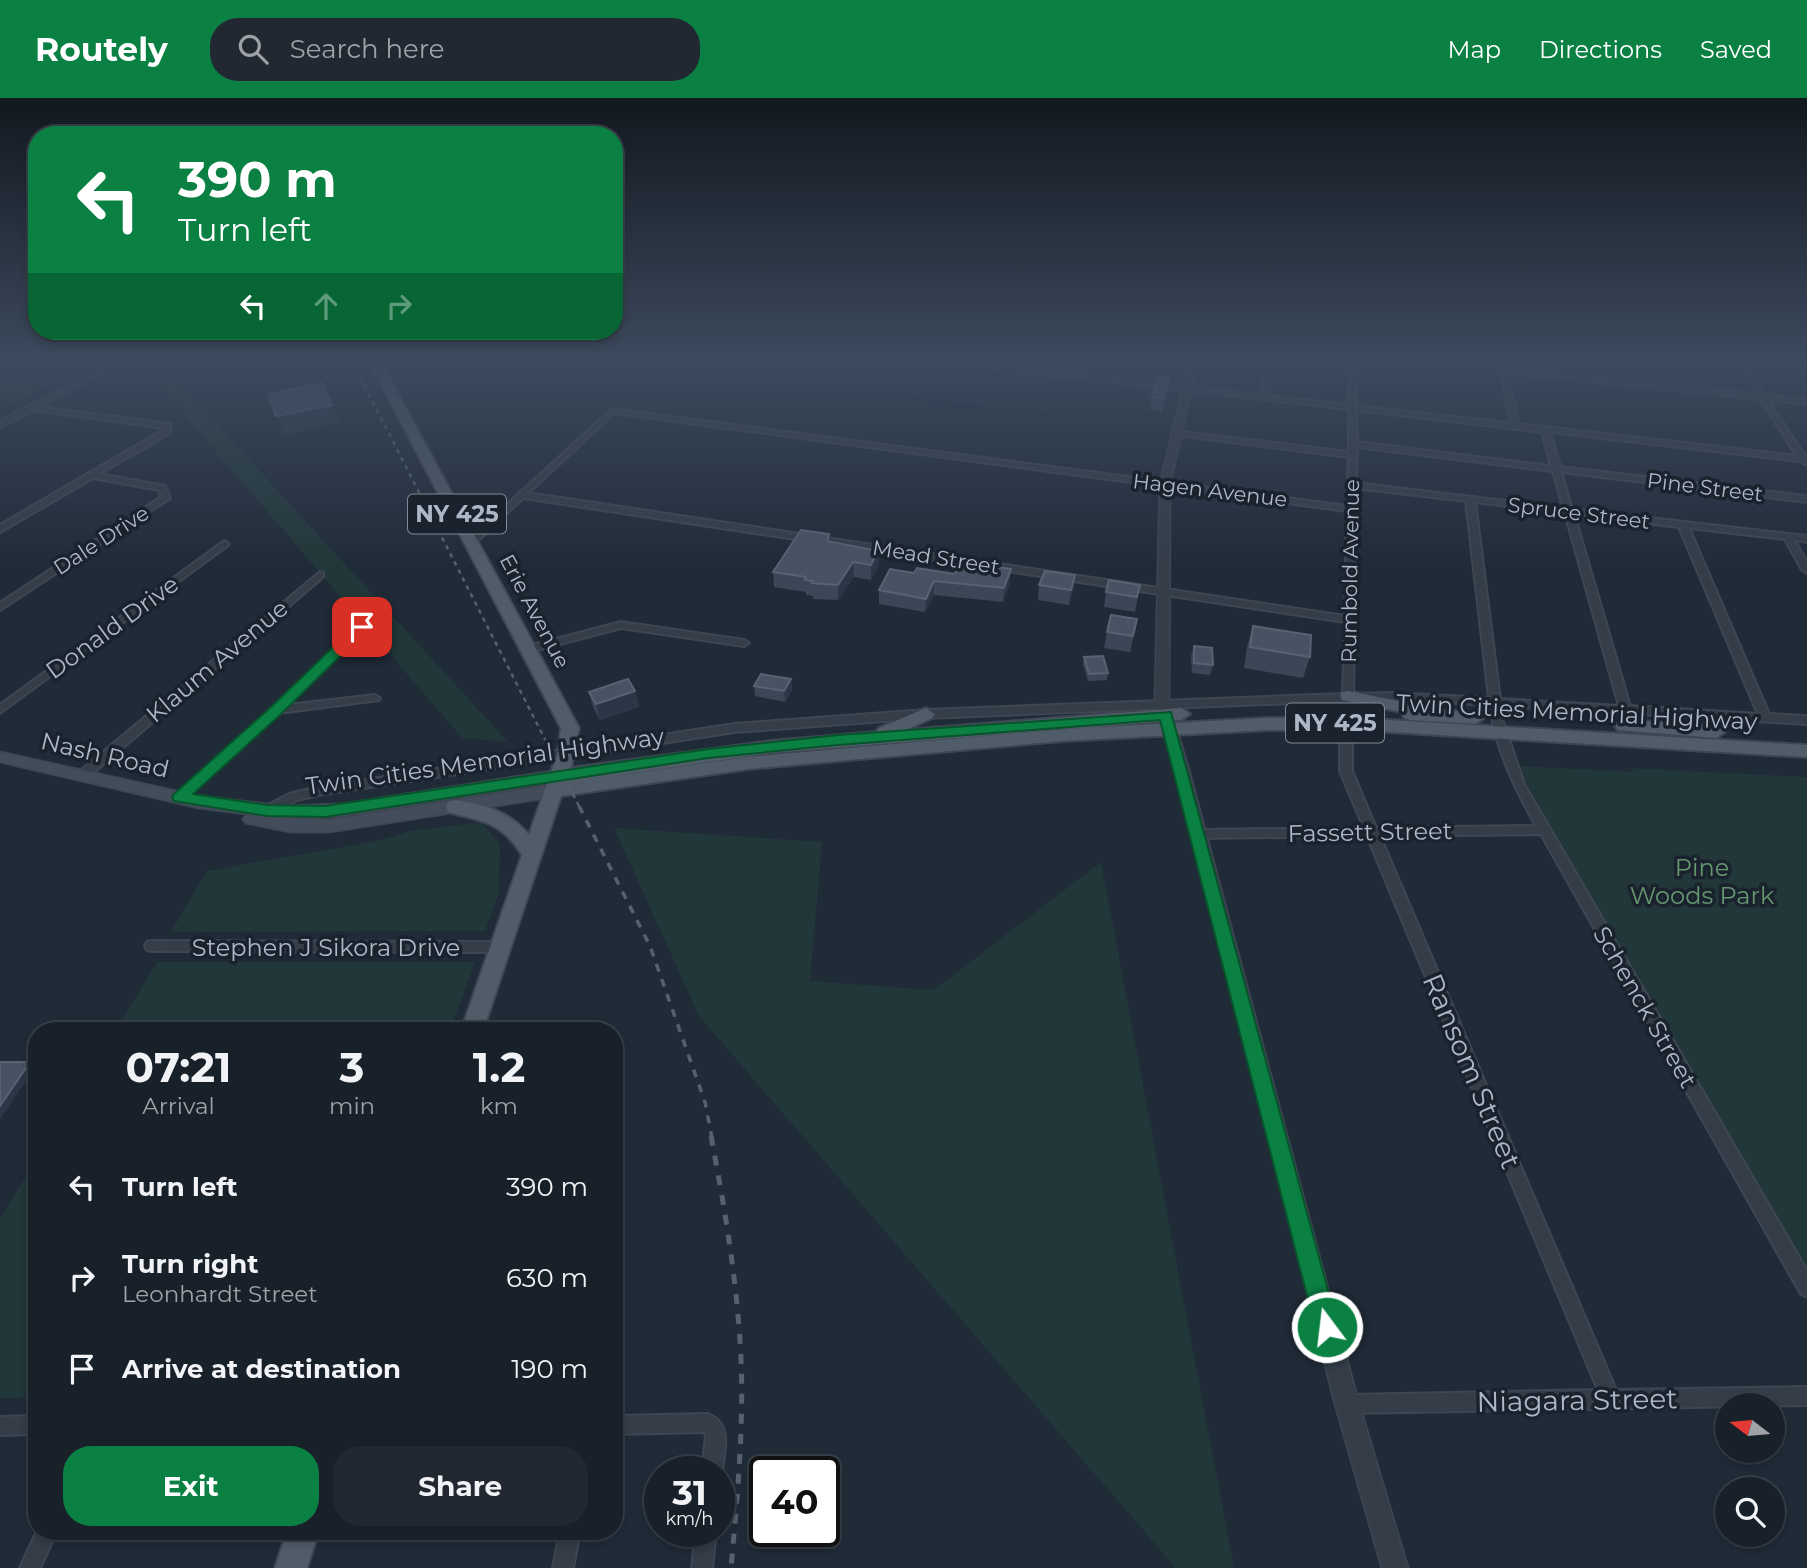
<!DOCTYPE html>
<html lang="en">
<head>
<meta charset="utf-8">
<style>
	:root { --surface:#18202a; --page:#212832; --text:#f1f3f6; --muted:#9fa3a8; --line:#363e47; --accent:#0b8043 }
	body { margin:0; font-family:Montserrat,sans-serif; background:var(--page); color:var(--text); height:100vh; display:flex; flex-direction:column; font-size:26px; white-space:nowrap }
	* { box-sizing:border-box; margin:0 }
	p { font-size:23px; color:var(--muted) }
	.icon { flex:none; width:38px; height:38px; fill:none; stroke:currentColor; stroke-width:2; stroke-linecap:round; stroke-linejoin:round }
	.map { position:relative; flex:1; overflow:hidden }
	.drawer { position:absolute; left:28px; top:924px; width:595px; height:518px; display:flex; flex-direction:column; background:var(--surface); border-radius:28px; box-shadow:0 4px 10px #0003,0 0 0 2px var(--line) }
	.drawer>* { flex:none }
	.top-card { position:absolute; left:28px; top:28px; width:595px; height:214px; border-radius:28px; box-shadow:0 4px 10px #0003,0 0 0 2px var(--line); background:#0b8043; color:#fff; overflow:hidden }
	.needle { width:46px; rotate:286deg }
	.controls { position:absolute; left:1715px; top:1295px; display:grid; gap:14px }
	.controls a { display:grid; place-items:center; width:70px; height:70px; border-radius:50%; background:var(--surface); box-shadow:0 4px 10px #0003,0 0 0 2px var(--line); font-size:35px }
	.speed { position:absolute; left:644px; top:1358px; display:flex; gap:14px; font-size:35px; font-weight:700; text-align:center }
	.speed>* { display:grid; place-content:center; width:91px; height:91px; border-radius:50%; background:var(--surface); box-shadow:0 4px 10px #0003,0 0 0 2px var(--line); line-height:1 }
	.speed small { font-size:18px; font-weight:400 }
	.speed .limit { border:4px solid #111; border-radius:10px; background:#fff; color:#111 }
	.pin { position:absolute; display:grid; place-items:center; width:60px; height:60px; color:#fff; margin:-30px; border-radius:14px; box-shadow:0 4px 10px #0006 }
	.me { position:absolute; width:77px; margin:-38px; rotate:345deg; stroke-linejoin:round; filter:drop-shadow(0 0 5px #0008) }
	.turn { display:flex; align-items:center; gap:24px; height:147px; padding:0 35px; font-size:32px }
	.turn .icon { width:91px; height:91px; stroke-width:2.5 }
	.turn b { display:block; font-size:49px; line-height:60px }
	.lanes { display:flex; align-items:center; height:66px; padding:0 35px; background:#0003; justify-content:center; gap:35px; direction:ltr }
	.lanes .off { opacity:.35 }
	.eta { display:flex; justify-content:space-evenly; align-items:center; height:119px; text-align:center }
	.eta b { font-size:42px; font-weight:700; line-height:49px }
	.action { display:flex; gap:14px; margin-top:auto; padding:14px 35px }
	.action a { flex:1; height:80px; border-radius:28px; background:var(--accent); color:#fff; font-size:28px; font-weight:700; line-height:80px; text-align:center }
	.action a+a { background:var(--page); color:var(--text) }
	ul { padding:0; list-style:none }
	li { display:flex; align-items:center; gap:21px; height:91px; padding:0 35px }
	li div { flex:1 }
	li b { display:block; font-size:26px }
	li em { font-style:normal }
	header { display:flex; align-items:center; gap:42px; box-sizing:border-box; height:98px; padding:0 35px; background:var(--accent); color:#fff }
	header strong { font-size:33px }
	nav { display:flex; gap:38px; margin-inline-start:auto; font-size:24px }
	.search { width:490px; height:63px; background:var(--page); display:flex; align-items:center; gap:18px; box-sizing:border-box; padding:0 24px; border-radius:28px; color:var(--muted); font-size:26px }
	.map>svg:first-child { display:block }
	.green { fill:#223739 }
	.lines { fill:none; stroke-linecap:round; stroke-linejoin:round }
	.stream { stroke:#142235; stroke-width:2.5 }
	.minor-casing { stroke:#3d4652; stroke-width:4 }
	.tertiary-casing { stroke:#3d4652; stroke-width:3 }
	.secondary-casing { stroke:#3d4652; stroke-width:3 }
	.primary-casing { stroke:#3d4652; stroke-width:4 }
	.minor { fill:#343d48; fill-rule:evenodd }
	.tertiary { fill:#343d48; fill-rule:evenodd }
	.secondary { fill:#424c5b; fill-rule:evenodd }
	.primary { fill:#515c69; fill-rule:evenodd }
	.rail-far2 { stroke:#556170; stroke-width:2.5; stroke-dasharray:4.5 4.5; stroke-linecap:butt }
	.rail-far1 { stroke:#556170; stroke-width:3.5; stroke-dasharray:8 8; stroke-linecap:butt }
	.rail { stroke:#556170; stroke-width:5; stroke-dasharray:10 10; stroke-linecap:butt }
	.wall { fill:#3b4757 }
	.shaded-wall { fill:#2b3746 }
	.building { fill:#475363; stroke:#576372; stroke-width:2 }
	.route { fill:#0b8043; stroke:#07532c; stroke-width:2 }
	.labels { text-anchor:middle; dominant-baseline:central; stroke-width:7; stroke-linejoin:round; paint-order:stroke }
	.far-street-label { font-size:21px; fill:#aeb7c5; stroke:#19222d }
	.shield { fill:#19222d; stroke:#818a97; stroke-width:2 }
	.shield-label { font-size:23px; font-weight:bold; fill:#aeb7c5 }
	.street-label { font-size:24px; fill:#aeb7c5; stroke:#19222d }
	.park-label { font-size:24px; fill:#65966f; stroke:#19222d }
	.near-street-label { font-size:28px; fill:#aeb7c5; stroke:#19222d }
</style>
</head>
<body>
<header>
<strong>Routely</strong>
<div class="search"><svg class="icon" aria-label="search" viewBox="0 0 24 24"><circle cx="10" cy="10" r="6"/><path d="M15 15l6 6"/></svg>Search here</div>
<nav><a>Map</a><a>Directions</a><a>Saved</a></nav>
</header>
<div class="map">
<svg width="1807" height="1470" viewBox="0 0 1807 1470">
	<rect width="100%" height="100%" fill="#202b38"/>
	<path class="green" d="M0 263H97L0 312Z
		M138 263H159L508 644 462 640Z
		M1517 668 1637 674 1628 670 1807 679V1187Z
		M481 724 500 746 499 794 485 833 171 834 207 773 382 742 410 733Z
		M614 730 822 744 810 883 934 892 1101 764 1234 1470H1176L699 918Z
		M157 864H475L450 933H115Z
		M37 1060V1274L23 1300H0V1121Z"/>
	<g class="lines">
		<path class="stream" d="M909 300 958 308 1051 316"/>
		<g class="minor-casing">
			<path id="minor" d="M941 263H964L1072 276 1077 263H1084L1079 276 1261 297 1263 281 1267 279 1271 281 1268 298 1349 307V263H1356V308L1511 325 1498 263H1505L1506 270 1757 296 1735 263H1742L1764 297 1807 302V306L1768 302 1807 361V366H1805L1800 363 1550 334 1560 369 1807 398V404L1561 374 1572 411 1807 438V444L1794 442 1807 464V475L1802 472 1785 441 1689 430 1769 616 1807 618V626L1501 608 1502 621 1524 686 1807 1173V1199L1801 1196 1541 736 1380 738 1616 1292 1807 1289V1307L1347 1315 1340 1313 1338 1306 1340 1299 1347 1297 1598 1292 1367 738 1198 740 1192 736 1198 732 1364 730 1340 673V642L1346 638 1352 642V673L1376 730 1536 728C1515 690 1495 650 1490 607L1391 601 926 620 735 634 318 697 297 702 271 716H263L261 713 263 710 289 696 318 689 735 626 926 612 1343 596 1345 524 523 400 475 445 472 446 467 443 612 311 1347 408 1349 359 1176 337 1172 335 1176 333 1349 354V311L944 265ZM1507 275 1760 301 1797 358 1519 326ZM1356 312 1542 334 1551 368 1357 344ZM614 315 1347 413 1345 518 528 395ZM1357 349 1553 373 1563 410 1356 385ZM1356 390 1466 403 1489 600 1391 595 1353 596ZM1475 404 1565 415 1619 608 1500 601ZM1574 416 1679 429 1758 616 1630 608Z
				M1757 263 1807 265V269L1760 265Z
				M30 308 171 326 170 335 99 376 165 388 170 400 0 512V505L161 399 159 392 93 380 0 434V427L163 332 164 330 33 312 29 310Z
				M224 443 229 446 227 448 0 615V607Z
				M320 474 323 475V479L87 680H79L77 677 79 674Z
				M621 524 744 542 749 545 744 548 621 530 529 554 524 551 525 549Z
				M362 526 367 529 366 531 287 607 375 597 380 600 379 602 279 615 184 702H176L174 699 176 696 272 610 358 527Z
				M152 843 499 844 504 845 506 849 504 853 499 854 152 853 147 852 145 848 147 844Z
				M708 1316C733 1326 724 1352 722 1374L719 1380V1374H702L706 1337 704 1334 614 1336V1318Z
				M37 1318V1336L0 1337V1319Z
				M37 1433H57L40 1470H20Z
				M560 1433H580L573 1470H553Z
				M696 1433H716L712 1470H692Z"/>
		</g>
		<g class="tertiary-casing">
			<path id="tertiary" d="M116 263H127L0 330V323Z
				M1189 263H1198L1170 386 1169 605 1190 676 1359 1306 1408 1470H1382L1335 1306 1176 676 1155 605 1160 386Z"/>
		</g>
		<g class="secondary-casing">
			<path id="secondary" d="M0 654 199 698 283 708 342 706 559 672 567 678 559 684 342 718 278 719 329 722 553 687 561 693 553 699 329 734H291L246 725 243 721 248 716 199 710 0 664Z"/>
		</g>
		<g class="primary-casing">
			<path id="primary" d="M369 263H380L579 630 571 670 771 643 876 634 879 630 926 610 935 616 932 620 906 632 1181 610 1190 616 1181 622 771 655 566 685 748 659 1062 631 1268 620H1356L1807 647V659L1356 632H1268L1062 643 748 671 561 698 483 933H461L522 757C500 723 484 724 448 714L446 709 448 704 455 702C485 707 509 713 529 737L558 654 561 630Z
				M1348 593 1423 608 1431 612 1475 614 1484 620 1475 626 1410 622 1404 620 1402 614 1342 602 1340 598 1342 594Z
				M1624 622 1716 628 1725 634 1716 640 1618 632 1615 628Z
				M287 1433H319L307 1470H275Z"/>
		</g>
		<use href="#minor" class="minor"/>
		<use href="#tertiary" class="tertiary"/>
		<use href="#secondary" class="secondary"/>
		<use href="#primary" class="primary"/>
		<path class="rail-far2" d="M352 263 580 710"/>
		<path class="rail-far1" d="M579 708 650 848 705 1004 712 1040"/>
		<path class="rail" d="M711 1038C723 1101 734 1165 739 1229 746 1309 738 1391 731 1470"/>
	</g>
	<path class="wall" d="M1169 280 1162 314 1150 312 1152 299Z
		M829 436V443L878 453 879 468 871 482 854 479 838 502 813 501V498L806 497V494L774 489 773 474Z
		M914 475 1010 485 1003 504 934 497 925 514 879 506V492Z
		M1075 477 1073 493 1069 507 1038 502 1039 487Z
		M1140 487 1135 514 1104 509 1106 494Z
		M1137 521 1130 554 1104 550 1107 534Z
		M1253 528 1310 559 1303 580 1244 570 1247 549Z
		M1194 548 1213 567 1210 577 1192 575 1191 558Z
		M1084 559 1108 575 1107 582 1088 583 1083 566Z
		M791 581 792 592 785 604 755 598 754 588Z
		M635 593 639 609 600 622 593 609 589 594Z"/>
	<path class="shaded-wall" d="M332 307 340 325 284 337 276 318Z
		M878 453 879 468 871 482V467Z
		M853 464 854 479 838 502V487Z
		M1011 471 1010 485 1003 504 1004 490Z
		M1075 477 1073 493 1069 507 1071 492Z
		M934 483V497L925 514 926 501Z
		M791 581 792 592 785 604 784 593Z
		M635 593 639 609 600 622 596 606Z
		M30 964 35 969 0 1022V1008Z"/>
	<path class="building" d="M1158 279 1169 280 1164 300 1152 299Z
		M322 285 332 307 276 318 268 296Z
		M801 432 829 436 827 443 878 453 871 467 853 464 838 487 812 485 813 483 805 482 806 479 773 474Z
		M977 466 1011 471 1004 490 934 483 926 501 879 492 890 471 914 475 917 470 955 476 958 469 975 472Z
		M1045 473 1075 477 1071 492 1039 487Z
		M1109 482 1140 487 1137 499 1106 494Z
		M1111 517 1137 521 1133 538 1107 534Z
		M1253 528 1311 537 1310 559 1250 549Z
		M1194 548 1212 550 1213 567 1194 565Z
		M1103 558 1108 575 1089 576 1084 559Z
		M761 576 791 581 784 593 754 588Z
		M628 581 635 593 596 606 589 594Z
		M0 964H30L0 1008Z"/>
	<linearGradient id="sky" x2="0" y2="1"><stop stop-color="#12181f"/><stop offset="0.56" stop-color="#3c4a5e"/><stop offset="1" stop-color="#3c4a5e" stop-opacity="0"/></linearGradient>
	<rect width="1807" height="469" fill="url(#sky)"/>
	<path class="route" d="M362 525 367 526V532L281 616 193 696 267 707 325 708 708 651 838 637 1171 614 1338 1229 1335 1237 1327 1240 1319 1237 1315 1229 1160 622 838 647 708 660 325 719 267 718 174 703 172 699 174 696 271 609 357 526Z"/>
	<g class="labels">
		<g class="far-street-label">
			<text transform="translate(1705 389) rotate(7)">Pine Street</text>
			<text transform="translate(1210 392) rotate(7)">Hagen Avenue</text>
			<text transform="translate(1579 415) rotate(7)">Spruce Street</text>
			<text transform="translate(101 442) rotate(-33)">Dale Drive</text>
			<text transform="translate(936 459) rotate(9)">Mead Street</text>
			<text transform="translate(1350 473) rotate(-89)">Rumbold Avenue</text>
			<text transform="translate(535 513) rotate(62)">Erie Avenue</text>
		</g>
		<g class="shield">
			<rect x="408" y="396.5" width="98" height="39" rx="5"/>
			<rect x="1286" y="605.5" width="98" height="39" rx="5"/>
		</g>
		<g class="shield-label">
			<text x="457" y="416">NY 425</text>
			<text x="1335" y="625">NY 425</text>
		</g>
		<g class="street-label">
			<text transform="translate(112 529) rotate(-36)">Donald Drive</text>
			<text transform="translate(217 563) rotate(-40)">Klaum Avenue</text>
			<text transform="translate(1577 614) rotate(3)">Twin Cities Memorial Highway</text>
			<text transform="translate(105 657) rotate(13)">Nash Road</text>
			<text transform="translate(485 663) rotate(-8)">Twin Cities Memorial Highway</text>
			<text transform="translate(1370 734) rotate(-1)">Fassett Street</text>
			<text x="326" y="849">Stephen J Sikora Drive</text>
			<text transform="translate(1645 909) rotate(60)">Schenck Street</text>
		</g>
		<g class="park-label">
			<text x="1702" y="769">Pine<tspan x="1702" dy="28">Woods Park</tspan></text>
		</g>
		<g class="near-street-label">
			<text transform="translate(1472 973) rotate(67)">Ransom Street</text>
			<text transform="translate(1577 1302) rotate(-1)">Niagara Street</text>
		</g>
	</g>
</svg>
<div class="controls">
<a><svg class="needle" viewBox="-14 -14 28 28"><path d="M0-13l5 13h-10z" fill="#e53935"/><path d="M0 13l5-13h-10z" fill="#9fa3a8"/></svg></a>
<a><svg class="icon" aria-label="search" viewBox="0 0 24 24"><circle cx="10" cy="10" r="6"/><path d="M15 15l6 6"/></svg></a>
</div>
<div class="speed"><div>31<small>km/h</small></div><div class="limit">40</div></div>
<div class="pin" style="left:362px;top:529px;background:#d93025"><svg class="icon" aria-label="arrive" viewBox="0 0 24 24"><path d="M6 21V4h12l-3 4 3 4H6"/></svg></div>
<svg class="me" style="left:1327px;top:1229px" viewBox="-20 -20 40 40"><circle r="17" fill="#0b8043" stroke="#fff" stroke-width="3"/><path d="M0-11L8 9 0 5-8 9z" fill="#fff"/></svg>
<div class="top-card">
<div class="turn"><svg class="icon" aria-label="left" viewBox="0 0 24 24"><path d="M17 20v-9H6M10 6l-5 5 5 5"/></svg><div><b>390 m</b>Turn left</div></div>
<div class="lanes"><svg class="icon" aria-label="left" viewBox="0 0 24 24"><path d="M17 20v-9H6M10 6l-5 5 5 5"/></svg><svg class="icon off" aria-label="ahead" viewBox="0 0 24 24"><path d="M12 20V5M6 11l6-6 6 6"/></svg><svg class="icon off" aria-label="right" viewBox="0 0 24 24"><path d="M7 20v-9h11M14 6l5 5-5 5"/></svg></div>
</div>
<section class="drawer">
<div class="eta">
<div><b>07:21</b><p>Arrival</p></div>
<div><b>3</b><p>min</p></div>
<div><b>1.2</b><p>km</p></div>
</div>
<ul>
<li><svg class="icon" aria-label="left" viewBox="0 0 24 24"><path d="M17 20v-9H6M10 6l-5 5 5 5"/></svg><div><b>Turn left</b></div><em>390 m</em></li>
<li><svg class="icon" aria-label="right" viewBox="0 0 24 24"><path d="M7 20v-9h11M14 6l5 5-5 5"/></svg><div><b>Turn right</b><p>Leonhardt Street</p></div><em>630 m</em></li>
<li><svg class="icon" aria-label="arrive" viewBox="0 0 24 24"><path d="M6 21V4h12l-3 4 3 4H6"/></svg><div><b>Arrive at destination</b></div><em>190 m</em></li>
</ul>
<div class="action"><a>Exit</a><a>Share</a></div>
</section>
</div>
</body>
</html>
